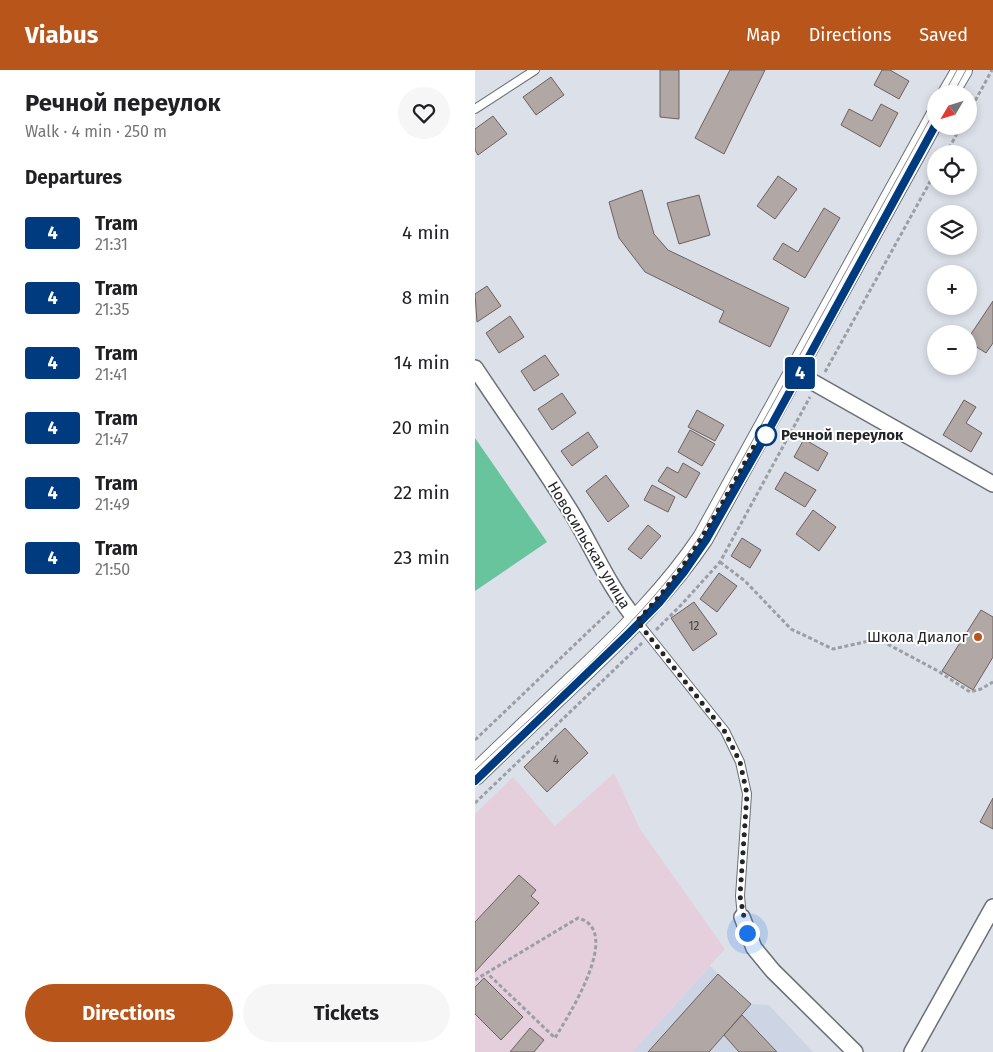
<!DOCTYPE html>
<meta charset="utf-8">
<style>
body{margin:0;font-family:"Fira Sans",sans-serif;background:#f6f6f6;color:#202124;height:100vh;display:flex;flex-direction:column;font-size:19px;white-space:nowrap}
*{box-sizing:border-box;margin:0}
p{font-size:16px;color:#757577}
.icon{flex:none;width:28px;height:28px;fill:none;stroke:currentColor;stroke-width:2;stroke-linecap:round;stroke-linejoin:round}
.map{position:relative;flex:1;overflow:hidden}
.drawer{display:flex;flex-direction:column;background:#fff;width:475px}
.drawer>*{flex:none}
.badge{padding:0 10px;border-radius:4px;font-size:18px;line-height:32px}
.needle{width:32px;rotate:232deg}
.controls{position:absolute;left:452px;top:15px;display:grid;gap:10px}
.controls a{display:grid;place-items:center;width:50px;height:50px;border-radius:50%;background:#fff;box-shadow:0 2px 8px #0003;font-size:25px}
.you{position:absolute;width:25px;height:25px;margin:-12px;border:4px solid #fff;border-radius:50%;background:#1a73e8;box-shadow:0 0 0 8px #1a73e833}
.map>.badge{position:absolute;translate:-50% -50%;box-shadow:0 0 0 2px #fff}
h2{padding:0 25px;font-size:19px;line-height:45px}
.round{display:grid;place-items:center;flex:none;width:52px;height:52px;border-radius:26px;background:#f6f6f6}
.head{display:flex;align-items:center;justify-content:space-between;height:85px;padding:0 25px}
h1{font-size:24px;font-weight:700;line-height:38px}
.primary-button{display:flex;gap:10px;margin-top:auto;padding:10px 25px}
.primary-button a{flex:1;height:58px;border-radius:30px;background:#b8551b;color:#fff;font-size:20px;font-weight:700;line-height:58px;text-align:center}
.primary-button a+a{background:#f6f6f6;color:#202124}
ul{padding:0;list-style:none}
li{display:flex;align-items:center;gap:15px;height:65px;padding:0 25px}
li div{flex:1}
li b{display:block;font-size:19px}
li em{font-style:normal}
li .badge{min-width:55px;font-weight:700;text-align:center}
header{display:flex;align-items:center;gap:30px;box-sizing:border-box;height:70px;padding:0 25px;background:#b8551b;color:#fff}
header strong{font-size:24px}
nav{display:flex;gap:28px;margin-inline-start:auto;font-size:18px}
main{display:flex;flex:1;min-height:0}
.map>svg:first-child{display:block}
.built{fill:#cdd5e4}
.medical{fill:#e5cfdd}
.green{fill:#68c49d}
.building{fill:#b1a7a4;stroke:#6b6260}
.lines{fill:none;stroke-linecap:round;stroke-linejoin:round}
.service-casing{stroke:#6b6f76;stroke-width:10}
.minor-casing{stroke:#6b6f76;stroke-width:18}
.secondary-casing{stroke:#6b6f76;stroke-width:22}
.path{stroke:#9b9ea5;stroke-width:3;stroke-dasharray:4 2.5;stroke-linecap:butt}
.service{stroke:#fff;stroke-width:8}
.minor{stroke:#fff;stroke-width:15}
.secondary{stroke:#fff;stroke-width:20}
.tram{stroke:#898b92;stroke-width:1}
.line-casing{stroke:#fff;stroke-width:11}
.line{stroke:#003b80;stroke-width:8}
.walk{stroke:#242529;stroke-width:5;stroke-dasharray:0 9}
.stop-dot{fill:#fff;stroke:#003b80;stroke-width:2.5}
.poi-dot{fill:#b8551b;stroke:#fff;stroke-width:2}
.labels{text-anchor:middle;stroke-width:4;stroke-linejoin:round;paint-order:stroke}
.number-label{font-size:12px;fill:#474648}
.stop-label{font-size:15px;font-weight:bold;fill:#242529;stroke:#fff;text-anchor:start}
.street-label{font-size:15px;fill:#242529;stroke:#fff}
.poi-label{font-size:15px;fill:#242529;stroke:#fff;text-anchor:end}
</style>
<header>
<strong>Viabus</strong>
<nav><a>Map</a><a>Directions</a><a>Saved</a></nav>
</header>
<main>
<section class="drawer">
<div class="head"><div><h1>Речной переулок</h1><p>Walk · 4 min · 250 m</p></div><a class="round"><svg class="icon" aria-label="heart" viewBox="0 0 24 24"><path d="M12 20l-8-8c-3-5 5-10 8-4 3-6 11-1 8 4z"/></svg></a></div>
<h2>Departures</h2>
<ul>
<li><span class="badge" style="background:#003b80;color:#fff">4</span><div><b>Tram</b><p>21:31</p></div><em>4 min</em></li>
<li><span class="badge" style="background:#003b80;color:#fff">4</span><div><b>Tram</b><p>21:35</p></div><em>8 min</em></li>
<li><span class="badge" style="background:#003b80;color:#fff">4</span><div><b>Tram</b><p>21:41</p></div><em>14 min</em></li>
<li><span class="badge" style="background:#003b80;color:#fff">4</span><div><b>Tram</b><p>21:47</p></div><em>20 min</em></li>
<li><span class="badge" style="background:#003b80;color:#fff">4</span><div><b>Tram</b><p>21:49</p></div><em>22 min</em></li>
<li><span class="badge" style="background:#003b80;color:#fff">4</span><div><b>Tram</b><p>21:50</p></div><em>23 min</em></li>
</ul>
<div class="primary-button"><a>Directions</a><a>Tickets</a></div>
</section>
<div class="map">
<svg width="518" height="982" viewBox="0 0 518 982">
<rect width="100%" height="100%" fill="#dce0e9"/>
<!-- built -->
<polygon class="built" points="235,896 276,934 294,935 338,982 157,982"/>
<!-- medical -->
<polygon class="medical" points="139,703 165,759 250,879 157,982 0,982 0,744 38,707 80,756"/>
<!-- green -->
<polygon class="green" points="0,368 72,472 0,521"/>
<!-- building -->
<g class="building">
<polygon points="185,0 204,0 204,49 185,47"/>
<polygon points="255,0 290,0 249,84 220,68"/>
<polygon points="407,0 415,0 434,11 424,29 399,15"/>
<polygon points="76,7 89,25 61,45 48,27"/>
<polygon points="406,34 423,43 405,77 366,55 374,39 397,51"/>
<polygon points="18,46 32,64 3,85 0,80 0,59"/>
<polygon points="303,106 322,119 300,149 282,136"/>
<polygon points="167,120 179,164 193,180 314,238 295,277 244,252 249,241 170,202 144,168 134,132"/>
<polygon points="224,125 235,165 204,174 192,133"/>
<polygon points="349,138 365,148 330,208 298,189 308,173 323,182"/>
<polygon points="12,216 26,236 2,252 0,224"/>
<polygon points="518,231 518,273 511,283 494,272 494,267"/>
<polygon points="35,246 49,267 24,283 11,263"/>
<polygon points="70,285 84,305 59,321 46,301"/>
<polygon points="87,323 101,343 77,360 63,339"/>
<polygon points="489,330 501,337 491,353 507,363 496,382 468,365"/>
<polygon points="222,340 249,355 240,371 213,357"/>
<polygon points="215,360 240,374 227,396 203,382"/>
<polygon points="113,362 123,377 97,396 86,381"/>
<polygon points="329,369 353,383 343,401 319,387"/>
<polygon points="208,393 225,403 211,428 183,411 192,397 203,403"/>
<polygon points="310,402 341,420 330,437 300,419"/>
<polygon points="131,405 154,436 133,452 111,421"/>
<polygon points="177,415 200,427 193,442 169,430"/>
<polygon points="338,440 361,457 344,481 321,464"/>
<polygon points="173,455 186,466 166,489 153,479"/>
<polygon points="267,468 286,480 275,498 256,486"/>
<polygon points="244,503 262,516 242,542 225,529"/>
<polygon points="219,532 242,564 218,581 196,548"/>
<polygon points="506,540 518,547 518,587 498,620 467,601"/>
<polygon points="90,658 113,683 72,722 49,697"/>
<polygon points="518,728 518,759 505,752"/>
<polygon points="44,805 61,820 56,826 64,833 0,902 0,852"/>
<polygon points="243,904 276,934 249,965 234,982 173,982"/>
<polygon points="9,908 48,947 26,970 0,944 0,917"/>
<polygon points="267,945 302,982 264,982 249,965"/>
<polygon points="55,958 69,970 59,982 35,982"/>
</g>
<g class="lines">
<defs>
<g id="service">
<polyline points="0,39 60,0"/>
<polyline points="162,551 250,661 265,692 272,724 265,826 267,847"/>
</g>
<g id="minor">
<path d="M0 298C30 343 62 388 91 434 117 474 130 512 162 551"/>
<polyline points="320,302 518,414"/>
<polyline points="267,847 279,878 298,901 380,982"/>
<polyline points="437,982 518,837"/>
</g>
<g id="secondary">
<polyline points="473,24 487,0"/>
<path d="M0 705C35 671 70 638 106 604 151 561 193 520 228 468L461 46"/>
</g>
</defs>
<!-- service casing -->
<use href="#service" class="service-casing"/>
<!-- minor casing -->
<use href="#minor" class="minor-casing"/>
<!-- secondary casing -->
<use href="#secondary" class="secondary-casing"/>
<!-- path -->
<g class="path">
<polyline points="494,42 517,0"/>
<polyline points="471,84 486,56"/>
<polyline points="350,302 461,101"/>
<polyline points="245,492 270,511 316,559 358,579 403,569 463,601 495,622 506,619 518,612"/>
<polyline points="181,560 207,534 245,492 335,327"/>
<polyline points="0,670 136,540"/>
<polyline points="0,733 167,573"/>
<path d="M0 910 103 848C149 860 93 946 80 968L12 903"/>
</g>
<!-- service -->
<use href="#service" class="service"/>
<!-- minor -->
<use href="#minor" class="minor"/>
<!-- secondary -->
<use href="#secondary" class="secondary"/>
<!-- tram -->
<g class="tram">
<polyline points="469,24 482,0"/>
<polyline points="478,24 491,0"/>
<polyline points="235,463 461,54"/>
<path d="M0 700C77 627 166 555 225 466L461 38"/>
<polyline points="0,711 54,659"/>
</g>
</g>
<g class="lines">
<defs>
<polyline id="line" points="0,711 151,566 184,533 209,502 231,470 291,365 461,54"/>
</defs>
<!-- line casing -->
<use href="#line" class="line-casing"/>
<!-- line -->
<use href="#line" class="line"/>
<!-- walk -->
<path class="walk" d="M272 863 265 826 272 724 265 692 250 662 162 551C219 492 249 429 289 358L291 365"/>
</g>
<!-- markers -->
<circle class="stop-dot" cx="291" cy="365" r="10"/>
<circle class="poi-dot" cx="503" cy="567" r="5"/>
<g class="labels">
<!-- number labels -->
<g class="number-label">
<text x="219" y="560">12</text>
<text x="81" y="694">4</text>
</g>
<!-- stop labels -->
<g class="stop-label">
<text x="306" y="370">Речной переулок</text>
</g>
<!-- street labels -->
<g class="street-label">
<text transform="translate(114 475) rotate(59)" y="5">Новосильская улица</text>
</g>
<!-- poi labels -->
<g class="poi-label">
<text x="493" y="572">Школа Диалог</text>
</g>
</g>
</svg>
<div class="controls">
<a><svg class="needle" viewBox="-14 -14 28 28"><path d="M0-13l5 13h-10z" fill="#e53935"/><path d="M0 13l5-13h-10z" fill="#757577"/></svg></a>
<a><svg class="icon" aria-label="locate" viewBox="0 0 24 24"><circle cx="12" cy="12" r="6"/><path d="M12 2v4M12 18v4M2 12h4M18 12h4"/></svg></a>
<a><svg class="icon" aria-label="layers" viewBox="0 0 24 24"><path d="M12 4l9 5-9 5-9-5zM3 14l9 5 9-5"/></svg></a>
<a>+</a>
<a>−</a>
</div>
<div class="you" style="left:272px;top:863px"></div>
<b class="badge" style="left:325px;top:303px;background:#003b80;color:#fff">4</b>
</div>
</main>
